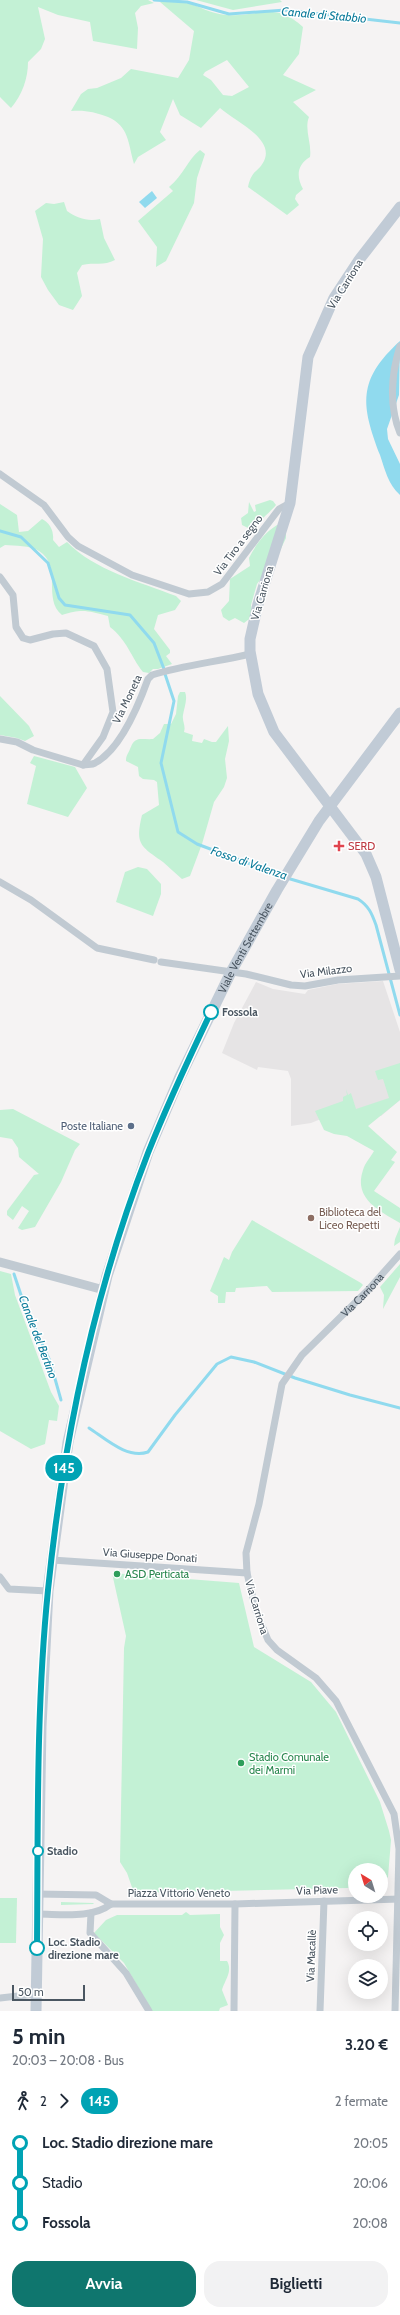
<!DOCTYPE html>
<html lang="it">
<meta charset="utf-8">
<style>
body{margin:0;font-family:Cabin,sans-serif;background:#f2f2f3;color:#1f2937;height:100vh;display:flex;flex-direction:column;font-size:15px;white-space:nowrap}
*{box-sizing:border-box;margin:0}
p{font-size:13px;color:#747a83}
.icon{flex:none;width:22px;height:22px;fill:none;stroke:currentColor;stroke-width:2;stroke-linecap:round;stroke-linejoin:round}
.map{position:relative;height:2011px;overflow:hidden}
.side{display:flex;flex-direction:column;background:#fff;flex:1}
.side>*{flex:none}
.badge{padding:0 8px;border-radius:13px;font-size:14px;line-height:26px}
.needle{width:26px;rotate:322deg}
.fabs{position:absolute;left:348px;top:1863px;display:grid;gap:8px}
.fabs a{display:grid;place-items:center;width:40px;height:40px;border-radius:50%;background:#fff;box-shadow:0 4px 16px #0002;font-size:20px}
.scale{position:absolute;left:12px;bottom:10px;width:73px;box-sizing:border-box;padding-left:4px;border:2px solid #4a5661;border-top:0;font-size:11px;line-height:14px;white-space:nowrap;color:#4a5661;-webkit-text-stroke:3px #fff;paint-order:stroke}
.map>.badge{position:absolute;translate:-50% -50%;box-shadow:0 0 0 2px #fff}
.legs{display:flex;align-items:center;gap:6px;height:44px;padding:0 12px;font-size:13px}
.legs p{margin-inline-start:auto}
.headline{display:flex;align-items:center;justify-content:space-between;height:68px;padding:0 12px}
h1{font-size:22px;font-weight:700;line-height:30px}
.action{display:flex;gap:8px;margin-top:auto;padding:8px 12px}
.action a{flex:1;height:46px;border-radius:16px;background:#0f766e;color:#fff;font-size:16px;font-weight:700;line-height:46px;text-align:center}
.action a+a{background:#f2f2f3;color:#1f2937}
ul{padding:0 12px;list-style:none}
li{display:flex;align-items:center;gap:14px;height:40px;font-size:15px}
li i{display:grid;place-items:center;width:6px;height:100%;margin:0 5px;background:currentColor}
li i::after{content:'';width:10px;height:10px;margin:-5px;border:3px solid;border-radius:50%;background:#fff}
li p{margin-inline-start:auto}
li:first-child i{background:linear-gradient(#0000 50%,currentColor 0)}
li:last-child i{background:linear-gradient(currentColor 50%,#0000 0)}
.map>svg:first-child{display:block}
.education{fill:#e6e4e5}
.green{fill:#c3f1d5;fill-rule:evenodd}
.water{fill:#90daee}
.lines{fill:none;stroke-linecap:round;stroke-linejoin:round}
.stream{stroke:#90daee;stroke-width:3}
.minor{stroke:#c1cad2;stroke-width:7}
.tertiary{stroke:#c1cad2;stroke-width:9}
.secondary{stroke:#c1cbd6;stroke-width:11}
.line-1-casing{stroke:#fff;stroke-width:9}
.line-1{stroke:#00a3b4;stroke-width:6}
.health-dot{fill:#e0444e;stroke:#fff;stroke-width:1.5}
.stop-1-dot{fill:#fff;stroke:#00a3b4;stroke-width:2}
.service-dot{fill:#5c6f8a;stroke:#fff;stroke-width:1.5}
.education-dot{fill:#8d6e63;stroke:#fff;stroke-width:1.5}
.leisure-dot{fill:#2e9e5b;stroke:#fff;stroke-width:1.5}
.labels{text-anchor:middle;stroke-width:3;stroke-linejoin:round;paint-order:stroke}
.street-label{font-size:11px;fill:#4a5661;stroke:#fff}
.health-label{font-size:11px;fill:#be3a42;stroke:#fff;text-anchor:start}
.stop-label{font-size:11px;font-weight:bold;fill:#4a5661;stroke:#fff;text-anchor:start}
.service-label{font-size:11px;fill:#4e5e75;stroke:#fff;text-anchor:end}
.education-label{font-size:11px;fill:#785e54;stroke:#fff;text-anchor:start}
.leisure-label{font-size:11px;fill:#27864d;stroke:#fff;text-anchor:start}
.water-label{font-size:12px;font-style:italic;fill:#0c7c9b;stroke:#fff}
</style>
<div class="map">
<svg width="400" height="2011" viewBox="0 0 400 2011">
<rect width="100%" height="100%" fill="#f5f3f3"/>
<!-- education -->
<polygon class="education" points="383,981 400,1032 400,1100 381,1116 348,1108 311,1123 291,1126 291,1079 288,1071 258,1067 257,1070 222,1053 234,1023 256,982 273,989 305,994 308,990 337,984"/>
<!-- green -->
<g class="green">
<path d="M0 0H148L154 3 141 6 135 13 138 28 137 49 93 41 90 22 58 15 38 7 45 39 41 49 28 62C28 79 22 95 11 108L0 97Z"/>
<polygon points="196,0 280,0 282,2 233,10"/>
<path d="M160 2C168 2 178 1 185 2 199 6 211 14 226 15 258 18 273 0 303 27L299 54 283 75 316 90 293 102 309 117C304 129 312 144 310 157 297 165 296 176 303 189L296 195 295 199 299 205 287 215 248 187C252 169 258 173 264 161 275 138 234 121 220 108L201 128 180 115 173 99 160 132 166 140 138 157 134 164C128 143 129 126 108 117 94 112 86 110 71 111L81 94 88 89 97 88 121 78 131 69 178 78 189 60 194 31ZM227 60 249 87 232 96 223 95 211 80 203 75 205 72Z"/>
<path d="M200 150 205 154 197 178 194 203 166 261 156 267 157 247 138 221 173 191 169 187C183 176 188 159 200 150Z"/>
<path d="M64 202 67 211C77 218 88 222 100 219L104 238 115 260C104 266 94 262 82 265L77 273 82 296 73 310 59 305 48 290 41 277 43 239 35 211 46 203 54 204Z"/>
<path d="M270 500 273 501 276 505C272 510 253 528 250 529L242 525 241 518 248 513 249 502 254 512 256 511 255 505Z"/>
<path d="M0 504 17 515 19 532 28 531 42 519C50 523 54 531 53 540L59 547 67 542C94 570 140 582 176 596L181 601 175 610 158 615 154 629 170 650V653L166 656 172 664 158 669H153L149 673 143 672C131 657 127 640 110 627L108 616C89 611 82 608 62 615 42 599 63 566 39 551 30 545 15 546 5 545L0 548Z"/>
<path d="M277 525H281L286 530V538L277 557 257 584 251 605 253 616 244 623 235 618 229 621 223 617 221 610 229 601 230 579 250 566 249 558C255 546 264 533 277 525Z"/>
<path d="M180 692H185C188 699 184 708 183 715 182 722 186 725 184 732L193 735 192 741 202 743 204 739 212 742H216L228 726 229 741 225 759 227 778 224 787 214 802 202 844 190 876 182 879C175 873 169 867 163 862 140 846 135 844 142 815L159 805 157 782 154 780 143 779 139 776 138 767 126 761C126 755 128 754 130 749 135 735 141 740 153 739L160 733 164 724H171L176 714 178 696Z"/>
<polygon points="0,696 29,726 34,736 25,741 17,738 0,735"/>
<polygon points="34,756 75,767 87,788 68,817 27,804 36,766 30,763"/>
<polygon points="138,867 147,869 161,884 161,894 153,916 116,902 125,872"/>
<path d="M400 1063V1100L368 1126 397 1152 391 1160 395 1162 374 1191 400 1208V1223C380 1211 353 1199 363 1170 365 1163 370 1158 374 1151L347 1136 334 1134 324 1130 315 1111 343 1101V1097L347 1095 346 1089 348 1095 351 1093 356 1109 389 1098 383 1079 378 1080 375 1071Z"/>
<polygon points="13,1109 80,1144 75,1150 61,1182 35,1227 22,1230 18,1228 29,1211 22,1206 13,1220 7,1215 7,1211 34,1175 39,1174 19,1157 18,1148 12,1139 0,1137 0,1110"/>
<polygon points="252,1220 361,1283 363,1285 358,1291 272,1292 267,1286 236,1288 235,1292 226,1292 225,1303 218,1303 218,1296 210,1291 224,1257 229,1260 232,1252"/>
<polygon points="400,1227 400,1242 394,1246 395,1239"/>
<polygon points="400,1264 400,1277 383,1309 384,1295 380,1287"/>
<polygon points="0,1271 11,1274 15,1295 51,1392 59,1406 57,1421 49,1420 45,1444 31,1449 0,1431"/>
<polygon points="112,1573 239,1583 254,1647 311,1682 336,1712 380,1802 389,1831 391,1840 388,1877 381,1884 381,1870 355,1870 355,1887 347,1888 134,1893 127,1873 120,1862 124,1648 126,1636"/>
<polygon points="0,1898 17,1898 16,1943 0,1943"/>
<polygon points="61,1902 93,1903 94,1904 61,1905"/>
<path d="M186 1912 190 1915 220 1914V1927L224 1935 220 1943V1961H227C233 1971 225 1980 222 1990L228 2005 220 2008 219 2011H152L124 1963 94 1933 106 1920 117 1915H182Z"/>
</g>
<!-- water -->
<g class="water">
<polygon points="152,191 157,198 145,208 139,202"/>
<path d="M400 341 399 395 387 429 388 439 400 464V495C388 484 385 470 380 455 361 405 357 380 400 341Z"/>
</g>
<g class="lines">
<!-- stream -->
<g class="stream">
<polyline points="154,0 187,2 229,14 286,10 400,23"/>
<polyline points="0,531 21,537 48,563 59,598 65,605 130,615 154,643 164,669"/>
<polyline points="165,674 174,701 161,763 178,832 197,844 282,876"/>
<path d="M287 878 358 899C369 906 372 914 376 925L400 1015"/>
<polyline points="14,1274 24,1304 50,1361 61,1400"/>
<path d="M89 1428C106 1439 127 1459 148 1452L175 1415 217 1364 231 1357 254 1362 295 1378 350 1395 400 1408"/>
</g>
<!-- minor -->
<g class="minor">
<path d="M400 346C391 374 389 406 400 433"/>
<polyline points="0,474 44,505 68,537 78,546 132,575 189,594 208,592 222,584 279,509 290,503"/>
<polyline points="0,577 13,595 16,627 23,638 30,640 53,634 66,633 94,646 107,669 113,712 103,737 83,765 33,750 17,742 0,739"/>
<path d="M83 765C87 764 92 765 95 763 120 750 139 704 148 679L152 675C184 665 217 662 250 654"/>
<polyline points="0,882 31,900 97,948 154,960"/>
<polyline points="161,962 246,974 291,985 305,986 338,980 400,976"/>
<polyline points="52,1560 247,1573"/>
<polyline points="0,1577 9,1589 48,1591"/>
<polyline points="37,1894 96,1895 111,1904"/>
<polyline points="91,1913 90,1933 126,1973 149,2011"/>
<path d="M37 1914C61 1914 92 1919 111 1904H235L400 1899"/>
<polyline points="0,1998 36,1994"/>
<polyline points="234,2011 235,1904"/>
<polyline points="320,2011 324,1901"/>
<path id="s1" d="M395 2011 399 1849 394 1814 336 1701 316 1678 277 1650 268 1640 256 1611 247 1573 246 1553 259 1504 282 1384 302 1355 368 1290 400 1254"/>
</g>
<!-- tertiary -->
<polyline class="tertiary" points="0,1262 104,1290"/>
<!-- secondary -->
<g class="secondary">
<polyline points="400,207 359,260 334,298 308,357 290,503 258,604 250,639 250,651 258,694 274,732 366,854 376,877 400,970"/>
<path id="s2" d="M36 2011 41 1726 48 1591 68 1442 107 1276 148 1152 180 1077 231 972 277 890 319 821 400 713"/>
</g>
</g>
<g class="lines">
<defs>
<path id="line-1" d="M37 1948C38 1829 36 1708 48 1590 63 1442 94 1292 148 1153 167 1105 189 1058 211 1012"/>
</defs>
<!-- line-1 casing -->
<use href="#line-1" class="line-1-casing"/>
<!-- line-1 -->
<use href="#line-1" class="line-1"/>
</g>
<!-- markers -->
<path class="health-dot" d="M337 840h4v4h4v4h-4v4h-4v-4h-4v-4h4z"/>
<g class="stop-1-dot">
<circle cx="211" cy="1012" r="7"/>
<circle cx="38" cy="1851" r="5"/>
<circle cx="37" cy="1948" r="7"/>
</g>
<circle class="service-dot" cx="131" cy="1126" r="4"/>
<circle class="education-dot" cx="311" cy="1218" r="4"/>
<g class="leisure-dot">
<circle cx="117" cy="1574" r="4"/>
<circle cx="241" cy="1763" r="4"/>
</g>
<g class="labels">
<!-- street labels -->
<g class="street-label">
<text transform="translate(345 284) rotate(-58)" y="4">Via Carriona</text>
<text transform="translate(238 545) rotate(-53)" y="4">Via Tiro a segno</text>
<text transform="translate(262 593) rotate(-74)" y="4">Via Carriona</text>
<text transform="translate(127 699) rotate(-64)" y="4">Via Moneta</text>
<text dy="4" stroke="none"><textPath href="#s2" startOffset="1098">Viale Venti Settembre</textPath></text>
<text transform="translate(326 971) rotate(-7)" y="4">Via Milazzo</text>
<text dy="4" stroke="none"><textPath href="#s1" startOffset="800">Via Carriona</textPath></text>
<text transform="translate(150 1555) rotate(4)" y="4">Via Giuseppe Donati</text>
<text transform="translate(257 1607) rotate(73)" y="4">Via Carriona</text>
<text transform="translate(317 1890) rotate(-2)" y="4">Via Piave</text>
<text x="179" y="1897">Piazza Vittorio Veneto</text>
<text transform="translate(311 1956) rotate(-88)" y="4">Via Macallè</text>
</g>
<!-- health labels -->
<g class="health-label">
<text x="348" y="850">SERD</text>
</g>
<!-- stop labels -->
<g class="stop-label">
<text x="222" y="1016">Fossola</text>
<text x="47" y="1855">Stadio</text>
<text x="48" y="1946">Loc. Stadio<tspan x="48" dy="13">direzione mare</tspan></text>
</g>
<!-- service labels -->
<g class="service-label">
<text x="123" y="1130">Poste Italiane</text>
</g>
<!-- education labels -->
<g class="education-label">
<text x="319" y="1216">Biblioteca del<tspan x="319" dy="13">Liceo Repetti</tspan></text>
</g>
<!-- leisure labels -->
<g class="leisure-label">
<text x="125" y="1578">ASD Perticata</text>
<text x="249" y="1761">Stadio Comunale<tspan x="249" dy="13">dei Marmi</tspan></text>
</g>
<!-- water labels -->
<g class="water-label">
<text transform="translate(324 15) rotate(5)" y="4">Canale di Stabbio</text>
<text transform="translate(249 863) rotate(19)" y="4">Fosso di Valenza</text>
<text transform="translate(38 1337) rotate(69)" y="4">Canale del Bertino</text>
</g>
</g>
</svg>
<div class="fabs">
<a><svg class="needle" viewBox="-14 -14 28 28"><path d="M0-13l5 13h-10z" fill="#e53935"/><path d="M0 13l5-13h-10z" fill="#747a83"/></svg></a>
<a><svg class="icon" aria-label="locate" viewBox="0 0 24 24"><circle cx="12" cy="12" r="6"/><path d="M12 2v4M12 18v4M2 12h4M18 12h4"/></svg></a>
<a><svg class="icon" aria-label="layers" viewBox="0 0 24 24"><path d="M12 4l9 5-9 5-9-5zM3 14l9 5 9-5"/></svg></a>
</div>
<div class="scale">50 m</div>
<b class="badge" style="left:64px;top:1468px;background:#00a3b4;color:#fff">145</b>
</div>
<section class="side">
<div class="headline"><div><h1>5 min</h1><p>20:03 – 20:08 · Bus</p></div><b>3.20 €</b></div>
<div class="legs"><svg class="icon" aria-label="walk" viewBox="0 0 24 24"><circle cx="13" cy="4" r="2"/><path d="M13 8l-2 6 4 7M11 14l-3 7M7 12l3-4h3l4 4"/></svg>2<svg class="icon" aria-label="forward" viewBox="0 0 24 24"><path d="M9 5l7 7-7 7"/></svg><b class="badge" style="background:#00a3b4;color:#fff">145</b><p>2 fermate</p></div>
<ul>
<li><i style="color:#00a3b4"></i><b>Loc. Stadio direzione mare</b><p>20:05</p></li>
<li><i style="color:#00a3b4"></i><span>Stadio</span><p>20:06</p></li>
<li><i style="color:#00a3b4"></i><b>Fossola</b><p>20:08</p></li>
</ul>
<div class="action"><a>Avvia</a><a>Biglietti</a></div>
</section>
